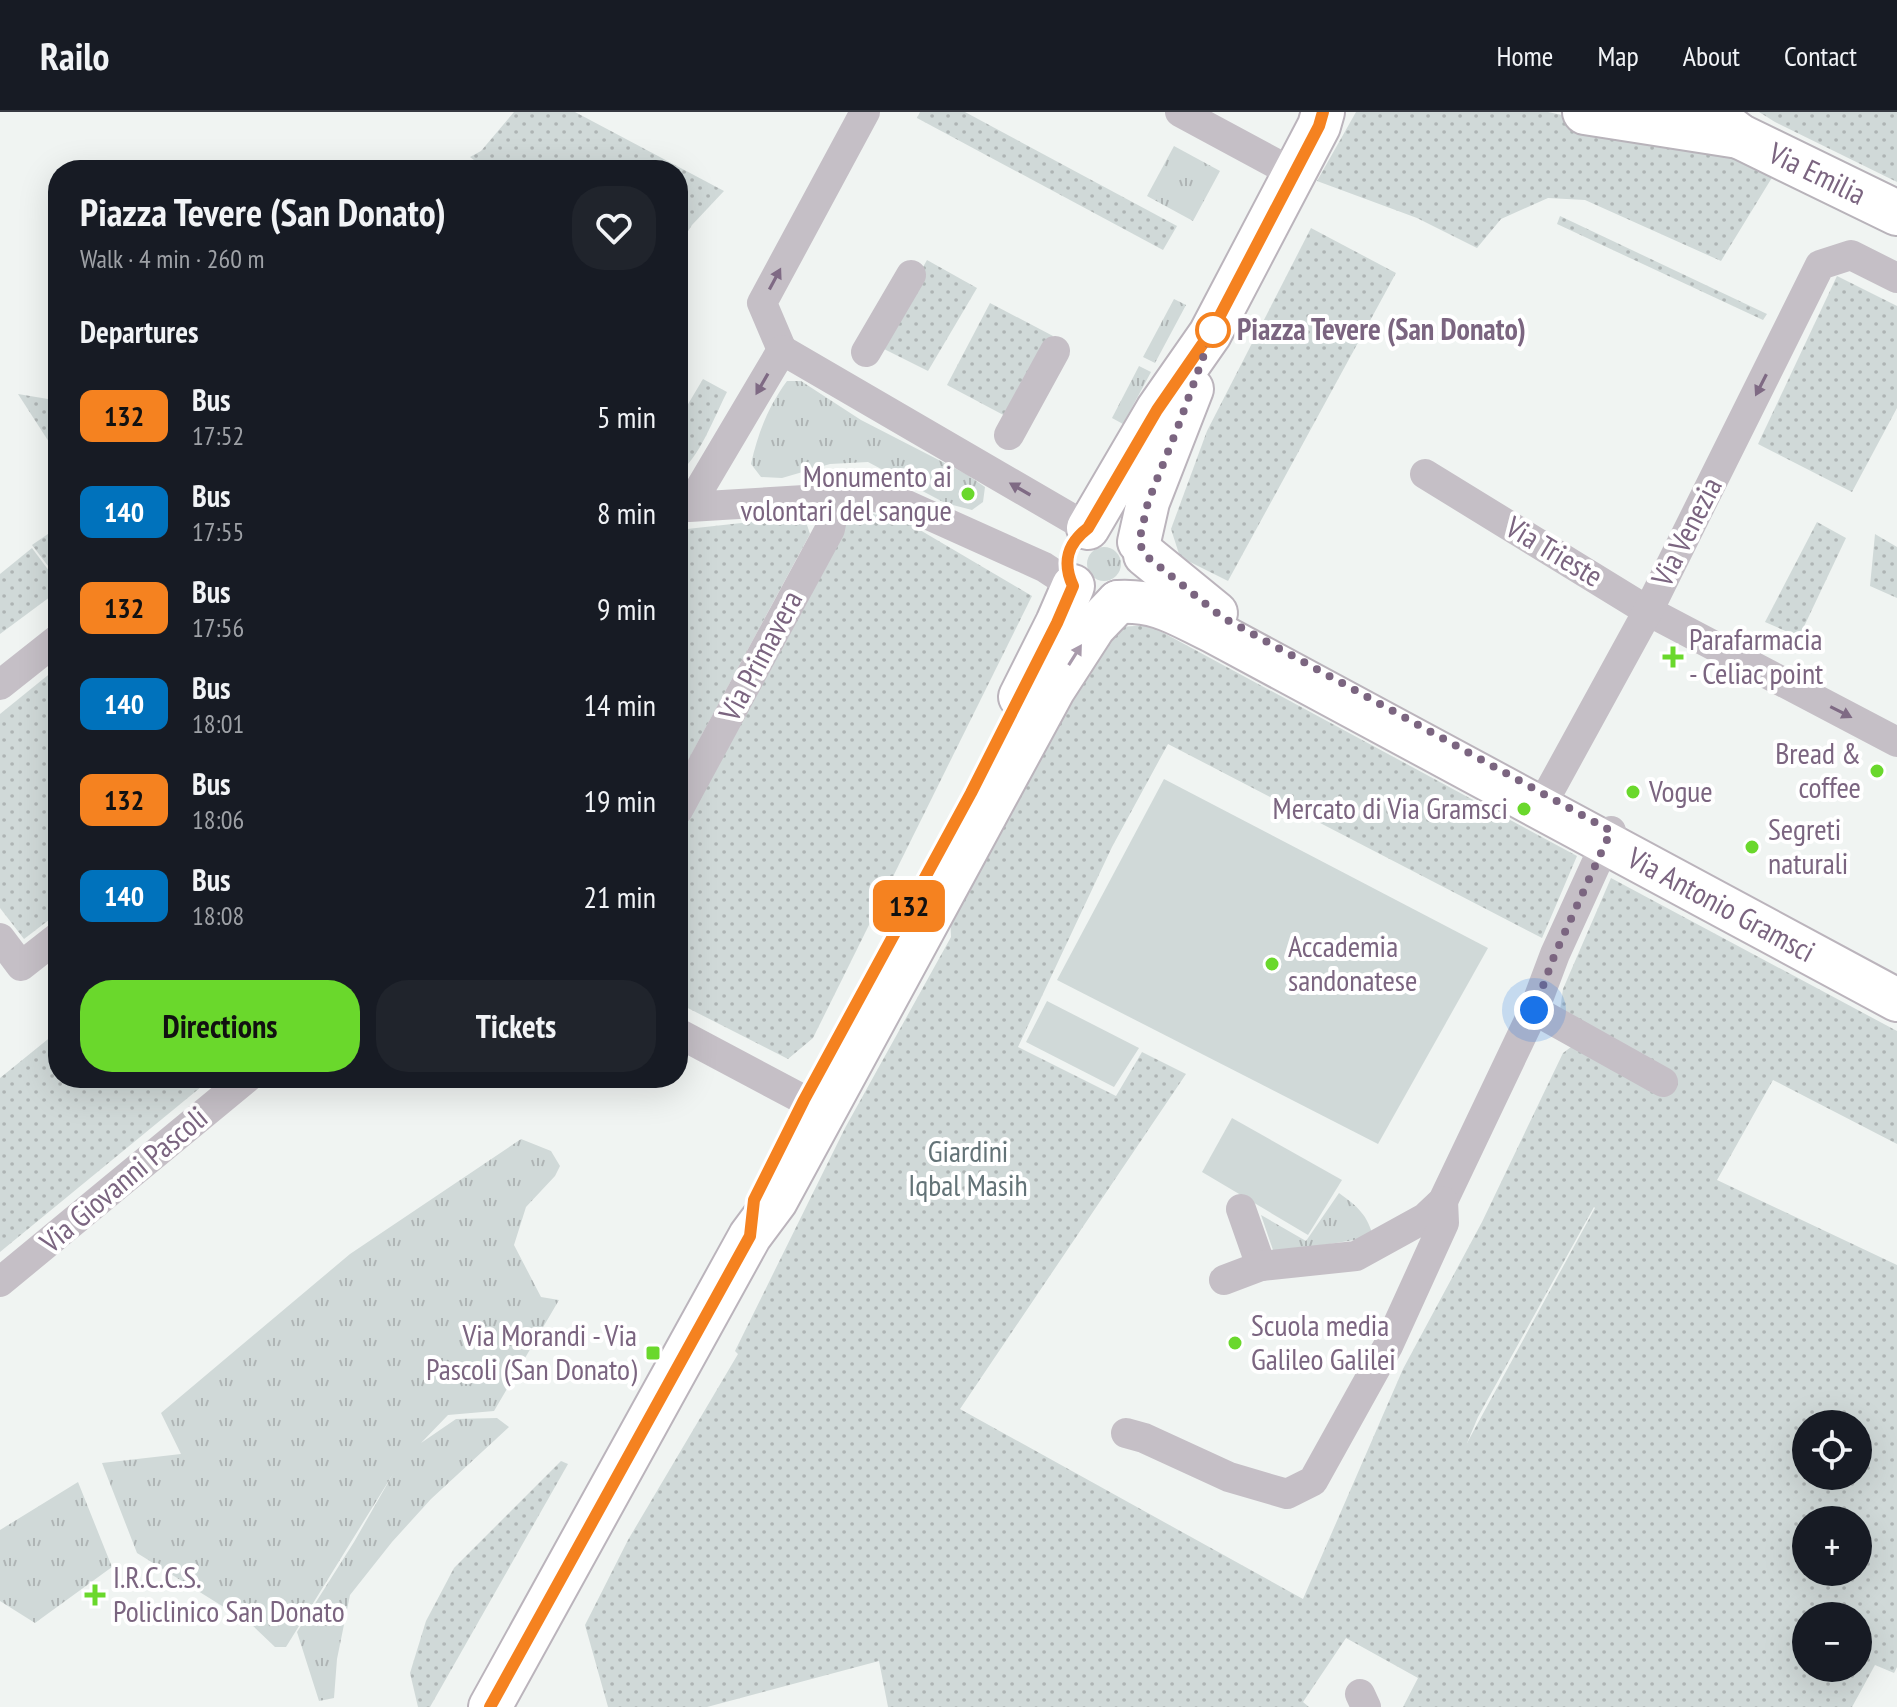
<!DOCTYPE html>
<meta charset="utf-8">
<style>
body{margin:0;font-family:"PT Sans Narrow",sans-serif;background:#20242c;color:#f1f3f6;height:100vh;display:flex;flex-direction:column;font-size:30px;white-space:nowrap}
*{box-sizing:border-box;margin:0}
p{font-size:26px;color:#9ea1a6}
.icon{flex:none;width:44px;height:44px;fill:none;stroke:currentColor;stroke-width:2;stroke-linecap:round;stroke-linejoin:round}
.map{position:relative;flex:1;overflow:hidden}
.sheet{position:absolute;left:48px;top:48px;width:640px;height:928px;display:flex;flex-direction:column;background:#171b24;border-radius:32px;box-shadow:0 8px 32px #0002}
.sheet>*{flex:none}
.badge{padding:0 16px;border-radius:12px;font-size:28px;line-height:52px}
.tools{position:absolute;left:1792px;top:1298px;display:grid;gap:16px}
.tools a{display:grid;place-items:center;width:80px;height:80px;border-radius:50%;background:#171b24;box-shadow:0 8px 32px #0002;font-size:40px}
.you{position:absolute;width:40px;height:40px;margin:-20px;border:6px solid #fff;border-radius:50%;background:#1a73e8;box-shadow:0 0 0 12px #1a73e833}
.map>.badge{position:absolute;translate:-50% -50%;box-shadow:0 0 0 4px #fff}
h2{padding:0 32px;font-size:30px;line-height:72px}
.round{display:grid;place-items:center;flex:none;width:84px;height:84px;border-radius:32px;background:#20242c}
.head{display:flex;align-items:center;justify-content:space-between;height:136px;padding:0 32px}
h1{font-size:38px;font-weight:600;line-height:60px}
.cta{display:flex;gap:16px;margin-top:auto;padding:16px 32px}
.cta a{flex:1;height:92px;border-radius:32px;background:#6ad82c;color:#111;font-size:32px;font-weight:600;line-height:92px;text-align:center}
.cta a+a{background:#20242c;color:#f1f3f6}
ul{padding:0;list-style:none}
li{display:flex;align-items:center;gap:24px;height:96px;padding:0 32px}
li div{flex:1}
li b{display:block;font-size:30px}
li em{font-style:normal}
li .badge{min-width:88px;font-weight:700;text-align:center}
header{display:flex;align-items:center;gap:48px;box-sizing:border-box;height:112px;padding:0 40px;background:#171b24;border-bottom:2px solid #363941}
header strong{font-size:38px}
nav{display:flex;gap:44px;margin-inline-start:auto;font-size:28px}
.map>svg:first-child{display:block}
.grass{fill:url(#grass-tufts)}
.park{fill:url(#park-dots);fill-rule:evenodd}
.pitch{fill:#d0d9d8}
.lines{fill:none;stroke-linecap:round;stroke-linejoin:round}
.secondary-casing{stroke:#bbb4bc;stroke-width:46}
.primary-casing{stroke:#b8b3ba;stroke-width:48}
.street{stroke:#c5bfc6;stroke-width:30}
.secondary{stroke:#fff;stroke-width:42}
.primary{stroke:#fff;stroke-width:44}
.oneway{fill:#7f6a84}
.oneway2{fill:#a99bac}
.line-casing{stroke:#fff;stroke-width:18}
.line{stroke:#f58220;stroke-width:12}
.walk{stroke:#7b6580;stroke-width:8;stroke-dasharray:0 14.4}
.stop-dot{fill:#fff;stroke:#f58220;stroke-width:4}
.poi-dot{fill:#6ad82c;stroke:#fff;stroke-width:3}
.labels{text-anchor:middle;stroke-width:8;stroke-linejoin:round;paint-order:stroke}
.street-label{font-size:30px;fill:#7b6580;stroke:#fff}
.stop-label{font-size:30px;font-weight:bold;fill:#7b6580;stroke:#fff;text-anchor:start}
.poi-label{font-size:30px;fill:#7b6580;stroke:#fff;text-anchor:start}
.park-label{font-size:30px;fill:#637377;stroke:#fff}
</style>
<header>
<strong>Railo</strong>
<nav><a>Home</a><a>Map</a><a>About</a><a>Contact</a></nav>
</header>
<div class="map">
<svg width="1897" height="1595" viewBox="0 0 1897 1595">
<defs>
<pattern id="grass-tufts" width="24" height="20" patternUnits="userSpaceOnUse" patternTransform="scale(2)"><rect width="24" height="20" fill="#d0d9d8"/><path d="M3 7l-1-3M5 7V3M7 7l1-3M15 17l-1-3M17 17v-4M19 17l1-3" fill="none" stroke="#aeb4b4"/></pattern>
<pattern id="park-dots" width="8" height="8" patternUnits="userSpaceOnUse" patternTransform="scale(2)"><rect width="8" height="8" fill="#d0d9d8"/><path d="M2 2h.1M6 6h.1" fill="none" stroke="#aeb4b4" stroke-width="1.8" stroke-linecap="round"/></pattern>
</defs>
<rect width="100%" height="100%" fill="#f0f4f2"/>
<!-- grass -->
<g class="grass">
<polygon points="1174,34 1220,59 1193,109 1147,84"/>
<polygon points="1174,187 1186,193 1155,251 1143,245"/>
<polygon points="1139,254 1151,260 1123,312 1112,306"/>
<path d="M787 269H801L861 308 966 362 985 375 983 390 972 398 945 391 868 350 830 352 782 366 761 365 751 352C758 321 768 295 787 269Z"/>
<circle cx="1104" cy="452" r="17"/>
<polygon points="521,1027 551,1039 560,1054 555,1064 526,1095 514,1133 541,1185 559,1188 494,1299 448,1303 421,1331 456,1307 497,1306 509,1315 431,1387 392,1430 350,1483 337,1547 334,1586 319,1589 297,1520 354,1430 393,1362 286,1535 275,1535 251,1512 137,1441 102,1351 181,1342 161,1301 350,1142"/>
<path d="M1339 1081C1357 1094 1368 1103 1373 1125L1274 1141 1261 1103 1306 1129Z"/>
<polygon points="78,1370 112,1455 35,1511 0,1489 0,1418"/>
</g>
<!-- park -->
<g class="park">
<polygon points="514,0 575,0 724,79 692,113 678,135 678,58 487,58 470,45 481,39"/>
<polygon points="920,0 965,0 1177,114 1163,138 917,6"/>
<polygon points="1356,0 1548,0 1731,39 1773,64 1721,149 1585,88 1548,86 1501,107 1477,136 1417,106 1317,69"/>
<polygon points="1759,0 1897,0 1897,70 1775,10"/>
<polygon points="1560,104 1767,202 1763,208 1557,112"/>
<polygon points="1311,116 1396,161 1228,469 1180,445 1171,417 1207,319"/>
<polygon points="927,148 977,176 928,259 878,234"/>
<polygon points="1837,164 1897,194 1897,296 1852,380 1758,332"/>
<polygon points="990,191 1053,224 1009,306 947,273"/>
<path d="M703 267 727 280C717 299 697 352 678 360V309Z"/>
<polygon points="18,282 48,287 58,293 58,344"/>
<polygon points="853,398 903,408 1032,484 813,926 788,947 678,891 678,718"/>
<polygon points="804,404 810,422 678,667 678,418"/>
<polygon points="1817,410 1846,426 1799,525 1765,510"/>
<polygon points="58,415 58,467 32,433"/>
<polygon points="1875,422 1897,435 1897,486 1870,474"/>
<polygon points="32,436 58,471 58,479 0,522 0,462"/>
<path d="M1149 513 1577 744 1542 826 1168 632 1112 735 1018 935 1116 984 1142 940 1186 962 960 1297 1303 1487 1403 1257 1482 1110 1563 941 1591 920 1560 898 1563 877 1611 766 1897 919V1032L1773 968 1717 1068 1897 1153V1555L1894 1561 1875 1553 1852 1595H1403L1418 1566 1346 1526 1303 1590 1309 1595H888L879 1549 707 1595H608L585 1513 628 1428 738 1242 735 1239 845 1016 951 825 950 802 1048 624 1120 515ZM1594 1095 1595 1096 1467 1331 1478 1305ZM1806 1312H1858V1364H1806ZM1806 1408H1858V1460H1806ZM1806 1504H1858V1556H1806Z"/>
<polygon points="58,555 58,801 24,827 0,796 0,602"/>
<polygon points="58,919 58,966 212,966 0,1140 0,966"/>
<polygon points="561,1349 568,1352 430,1595 418,1595 410,1561 426,1509 454,1456"/>
</g>
<!-- pitch -->
<g class="pitch">
<polygon points="1164,667 1488,836 1378,1032 1057,868"/>
<polygon points="1047,889 1139,936 1114,975 1026,930"/>
<polygon points="1232,1006 1342,1068 1308,1123 1202,1060"/>
</g>
<g class="lines">
<defs>
<g id="secondary">
<polyline points="1088,416 1157,298 1210,222 1319,14 1323,0"/>
<polyline points="1139,430 1148,390 1192,277"/>
<polyline points="1145,443 1216,501"/>
<path id="s1" d="M1118 490C1159 488 1178 503 1214 520L1897 888"/>
<polyline points="1020,585 1057,511 1073,474"/>
<polyline points="490,1595 750,1124 776,1089 1054,577 1094,515 1118,490"/>
</g>
<g id="primary">
<polyline points="1585,0 1739,24"/>
<path id="s2" d="M1708 0 1739 24 1897 101"/>
</g>
</defs>
<!-- secondary casing -->
<use href="#secondary" class="secondary-casing"/>
<!-- primary casing -->
<use href="#primary" class="primary-casing"/>
<!-- street -->
<g class="street">
<polyline points="1180,0 1295,62"/>
<polyline points="782,238 762,191 865,0"/>
<polyline points="866,240 911,163"/>
<polyline points="1009,323 1055,239"/>
<polyline points="1425,362 1648,499 1897,630"/>
<polyline points="1073,474 1044,455 902,391 871,384 689,395 782,238 1088,416"/>
<polyline points="0,573 58,527"/>
<polyline points="1540,696 1648,499 1820,153 1851,143 1897,166"/>
<polyline points="678,698 830,417 836,386"/>
<polyline points="0,826 21,854 58,825"/>
<polyline points="1534,898 1663,970"/>
<polyline points="678,921 804,988"/>
<polyline points="1241,1097 1261,1154"/>
<polyline points="1224,1168 1261,1154 1356,1144 1425,1106 1443,1089 1534,898 1555,842 1611,719"/>
<polyline points="0,1170 247,966"/>
<polyline points="1126,1321 1144,1326 1229,1365 1287,1382 1313,1369 1388,1234 1444,1111 1443,1089"/>
<polyline points="1360,1582 1366,1595"/>
</g>
<!-- secondary -->
<use href="#secondary" class="secondary"/>
<!-- primary -->
<use href="#primary" class="primary"/>
</g>
<!-- one-way arrows -->
<defs><path id="oneway-solid" d="M-6-.8H1V-3.2L6.5 0L1 3.2V.8H-6Z" transform="scale(2)"/></defs>
<g class="oneway">
<use href="#oneway-solid" transform="translate(775 167) rotate(-62)"/>
<use href="#oneway-solid" transform="translate(762 272) rotate(120)"/>
<use href="#oneway-solid" transform="translate(1761 273) rotate(117)"/>
<use href="#oneway-solid" transform="translate(1020 377) rotate(-150)"/>
<use href="#oneway-solid" transform="translate(1841 600) rotate(27)"/>
</g>
<use class="oneway2" href="#oneway-solid" transform="translate(1075 543) rotate(-58)"/>
<g class="lines">
<defs>
<path id="line" d="M490 1595 750 1124 754 1088 804 988 971 681 1057 511 1073 474C1062 450 1067 432 1088 416L1157 298 1213 217 1319 14 1323 0"/>
</defs>
<!-- line casing -->
<use href="#line" class="line-casing"/>
<!-- line -->
<use href="#line" class="line"/>
<!-- walk -->
<polyline class="walk" points="1213,218 1179,312 1148,390 1139,430 1145,443 1222,505 1611,719 1555,842 1534,898"/>
</g>
<!-- markers -->
<circle class="stop-dot" cx="1213" cy="218" r="16"/>
<g class="poi-dot">
<circle cx="968" cy="382" r="8"/>
<path d="M1669 533h8v8h8v8h-8v8h-8v-8h-8v-8h8z"/>
<circle cx="1877" cy="659" r="8"/>
<circle cx="1633" cy="680" r="8"/>
<circle cx="1524" cy="697" r="8"/>
<circle cx="1752" cy="735" r="8"/>
<circle cx="1272" cy="852" r="8"/>
<circle cx="1235" cy="1231" r="8"/>
<rect x="645" y="1233" width="16" height="16" rx="4"/>
<path d="M91 1471h8v8h8v8h-8v8h-8v-8h-8v-8h8z"/>
</g>
<g class="labels">
<!-- street labels -->
<g class="street-label">
<text dy="10" stroke="none"><textPath href="#s2" startOffset="126">Via Emilia</textPath></text>
<text transform="translate(1687 420) rotate(-63)" y="10">Via Venezia</text>
<text transform="translate(1554 440) rotate(31)" y="10">Via Trieste</text>
<text transform="translate(761 544) rotate(-62)" y="10">Via Primavera</text>
<text dy="10" stroke="none"><textPath href="#s1" startOffset="678">Via Antonio Gramsci</textPath></text>
<text transform="translate(124 1068) rotate(-40)" y="10">Via Giovanni Pascoli</text>
</g>
<!-- stop labels -->
<g class="stop-label">
<text x="1237" y="228">Piazza Tevere (San Donato)</text>
</g>
<!-- poi labels -->
<g class="poi-label">
<text x="952" y="375" text-anchor="end">Monumento ai<tspan x="952" dy="34">volontari del sangue</tspan></text>
<text x="1689" y="538">Parafarmacia<tspan x="1689" dy="34">- Celiac point</tspan></text>
<text x="1861" y="652" text-anchor="end">Bread &amp;<tspan x="1861" dy="34">coffee</tspan></text>
<text x="1649" y="690">Vogue</text>
<text x="1508" y="707" text-anchor="end">Mercato di Via Gramsci</text>
<text x="1768" y="728">Segreti<tspan x="1768" dy="34">naturali</tspan></text>
<text x="1288" y="845">Accademia<tspan x="1288" dy="34">sandonatese</tspan></text>
<text x="1251" y="1224">Scuola media<tspan x="1251" dy="34">Galileo Galilei</tspan></text>
<text x="637" y="1234" text-anchor="end">Via Morandi - Via<tspan x="637" dy="34">Pascoli (San Donato)</tspan></text>
<text x="113" y="1476">I.R.C.C.S.<tspan x="113" dy="34">Policlinico San Donato</tspan></text>
</g>
<!-- park labels -->
<g class="park-label">
<text x="968" y="1050">Giardini<tspan x="968" dy="34">Iqbal Masih</tspan></text>
</g>
</g>
</svg>
<div class="tools">
<a><svg class="icon" aria-label="locate" viewBox="0 0 24 24"><circle cx="12" cy="12" r="6"/><path d="M12 2v4M12 18v4M2 12h4M18 12h4"/></svg></a>
<a>+</a>
<a>−</a>
</div>
<div class="you" style="left:1534px;top:898px"></div>
<b class="badge" style="left:909px;top:794px;background:#f58220;color:#111">132</b>
<section class="sheet">
<div class="head"><div><h1>Piazza Tevere (San Donato)</h1><p>Walk · 4 min · 260 m</p></div><a class="round"><svg class="icon" aria-label="heart" viewBox="0 0 24 24"><path d="M12 20l-8-8c-3-5 5-10 8-4 3-6 11-1 8 4z"/></svg></a></div>
<h2>Departures</h2>
<ul>
<li><span class="badge" style="background:#f58220;color:#111">132</span><div><b>Bus</b><p>17:52</p></div><em>5 min</em></li>
<li><span class="badge" style="background:#0072bc;color:#fff">140</span><div><b>Bus</b><p>17:55</p></div><em>8 min</em></li>
<li><span class="badge" style="background:#f58220;color:#111">132</span><div><b>Bus</b><p>17:56</p></div><em>9 min</em></li>
<li><span class="badge" style="background:#0072bc;color:#fff">140</span><div><b>Bus</b><p>18:01</p></div><em>14 min</em></li>
<li><span class="badge" style="background:#f58220;color:#111">132</span><div><b>Bus</b><p>18:06</p></div><em>19 min</em></li>
<li><span class="badge" style="background:#0072bc;color:#fff">140</span><div><b>Bus</b><p>18:08</p></div><em>21 min</em></li>
</ul>
<div class="cta"><a>Directions</a><a>Tickets</a></div>
</section>
</div>
